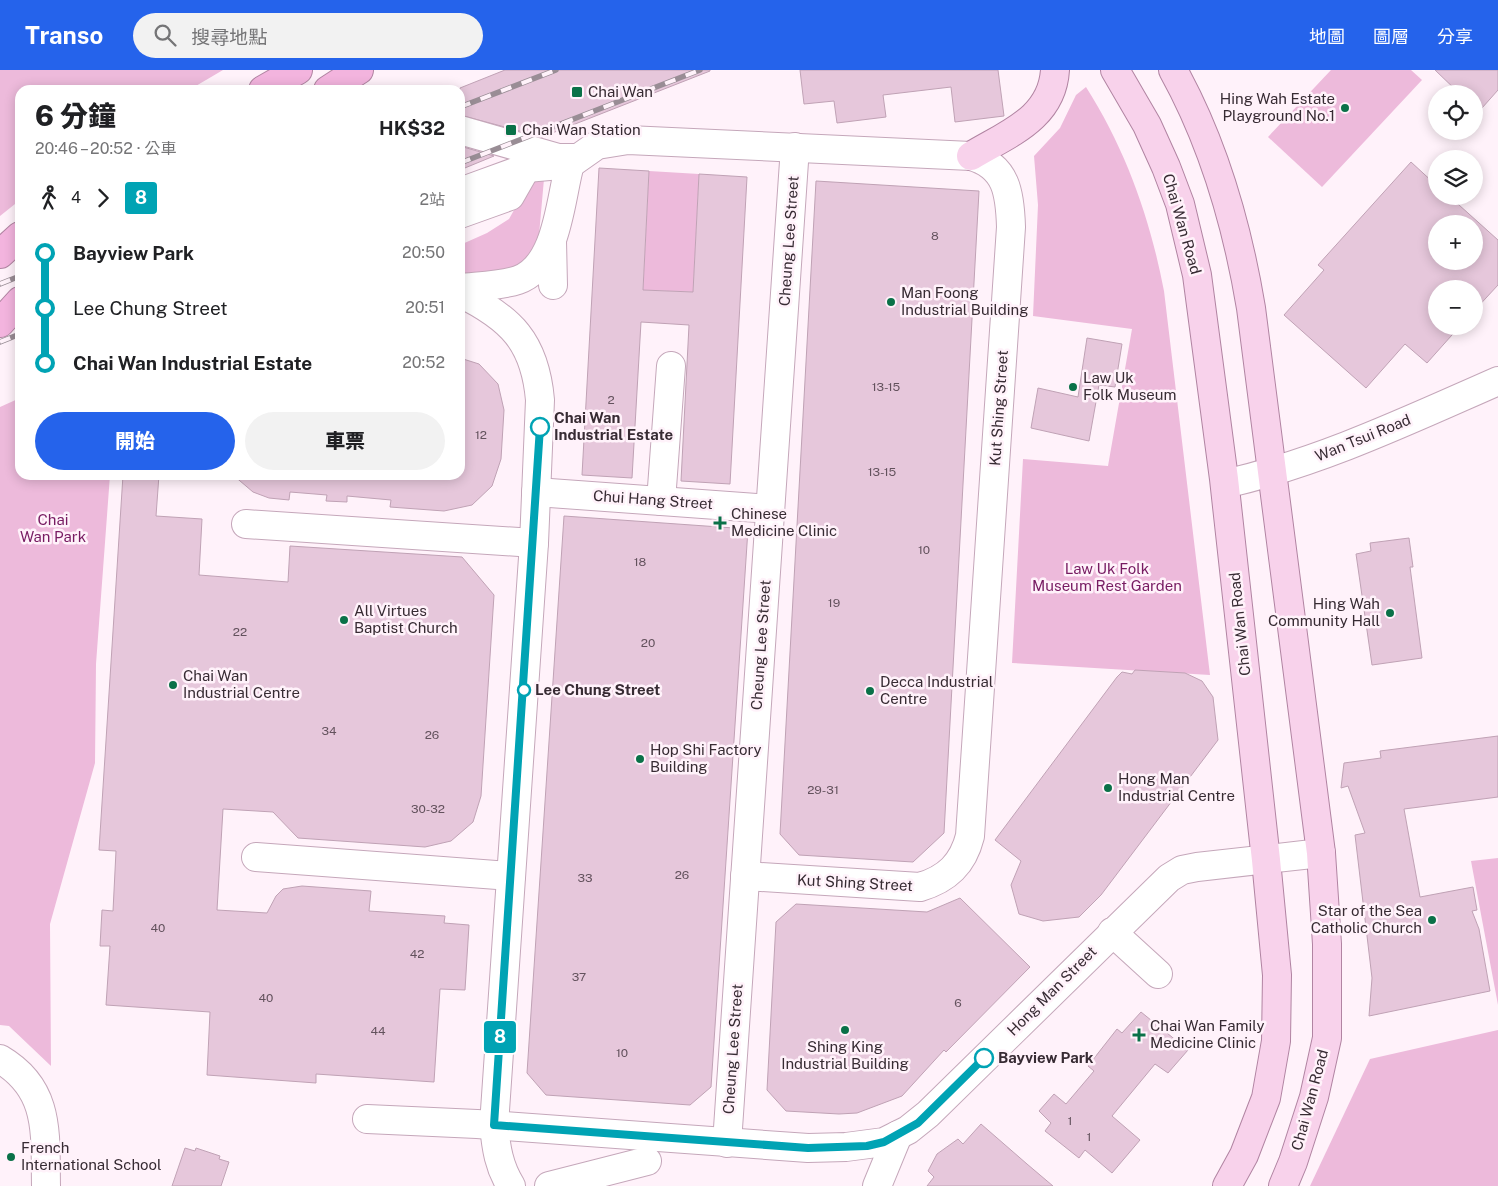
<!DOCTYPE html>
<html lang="zh-TW">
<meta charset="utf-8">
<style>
body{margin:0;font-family:"Public Sans","Noto Sans TC",sans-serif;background:#f2f2f2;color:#202124;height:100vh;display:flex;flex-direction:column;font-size:19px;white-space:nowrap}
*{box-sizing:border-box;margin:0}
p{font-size:16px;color:#757577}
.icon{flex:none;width:28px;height:28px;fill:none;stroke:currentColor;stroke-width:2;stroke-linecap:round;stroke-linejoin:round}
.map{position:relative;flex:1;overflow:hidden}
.drawer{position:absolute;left:15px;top:15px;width:450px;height:395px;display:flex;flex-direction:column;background:#fff;border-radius:15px;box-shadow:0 2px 12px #0003}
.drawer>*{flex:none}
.badge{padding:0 10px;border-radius:4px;font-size:18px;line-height:32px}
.fabs{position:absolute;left:1428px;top:15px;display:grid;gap:10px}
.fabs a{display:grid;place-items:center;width:55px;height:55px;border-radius:50%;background:#fff;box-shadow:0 2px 12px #0003;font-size:25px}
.map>.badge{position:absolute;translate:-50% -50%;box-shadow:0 0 0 2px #fff}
.legs{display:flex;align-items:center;gap:8px;height:55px;padding:0 20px;font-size:16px}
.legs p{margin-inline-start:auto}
.summary{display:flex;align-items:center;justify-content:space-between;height:85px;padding:0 20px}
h1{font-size:28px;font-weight:800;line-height:38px}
.primary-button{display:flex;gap:10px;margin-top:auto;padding:10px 20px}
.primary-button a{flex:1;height:58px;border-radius:30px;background:#2563eb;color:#fff;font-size:20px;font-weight:800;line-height:58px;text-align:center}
.primary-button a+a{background:#f2f2f2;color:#202124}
ul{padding:0 20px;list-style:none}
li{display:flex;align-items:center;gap:18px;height:55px;font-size:19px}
li i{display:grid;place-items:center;width:8px;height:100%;margin:0 6px;background:currentColor}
li i::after{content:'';width:12px;height:12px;margin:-6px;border:4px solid;border-radius:50%;background:#fff}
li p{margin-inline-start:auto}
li:first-child i{background:linear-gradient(#0000 50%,currentColor 0)}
li:last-child i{background:linear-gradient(currentColor 50%,#0000 0)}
header{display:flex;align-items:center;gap:30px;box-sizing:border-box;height:70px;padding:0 25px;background:#2563eb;color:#fff}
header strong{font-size:24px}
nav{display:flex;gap:28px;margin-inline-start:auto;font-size:18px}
.search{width:350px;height:45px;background:#f2f2f2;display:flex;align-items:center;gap:12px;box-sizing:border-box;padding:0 18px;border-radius:28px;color:#757577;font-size:19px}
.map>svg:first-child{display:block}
.green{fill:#edbadb}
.building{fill:#e6c7db;stroke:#c0a2b5;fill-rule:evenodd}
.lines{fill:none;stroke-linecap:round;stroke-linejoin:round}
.minor-casing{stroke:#c5a7ba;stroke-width:30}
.major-casing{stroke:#b184a2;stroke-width:30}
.highway-casing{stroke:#b184a2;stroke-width:30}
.minor{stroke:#fff;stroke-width:28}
.major{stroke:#f8d2eb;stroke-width:28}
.highway{stroke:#f3b4de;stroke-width:28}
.rail-casing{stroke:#998d95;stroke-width:5.5}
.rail{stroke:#fff2fa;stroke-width:4;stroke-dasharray:11;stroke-linecap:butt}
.line-1-casing{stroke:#fff;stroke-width:11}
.line-1{stroke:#00a3b4;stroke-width:8}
.poi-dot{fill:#0a7148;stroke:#fff2fa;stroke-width:2}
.stop-1-dot{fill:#fff;stroke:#00a3b4;stroke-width:2.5}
.labels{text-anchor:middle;stroke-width:5;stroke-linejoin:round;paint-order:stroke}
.number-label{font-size:12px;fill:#63525d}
.poi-label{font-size:15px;fill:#372b33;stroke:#fff2fa;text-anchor:start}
.street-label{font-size:15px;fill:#372b33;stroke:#fff2fa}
.stop-label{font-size:15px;font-weight:bold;fill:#372b33;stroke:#fff2fa;text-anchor:start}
.park-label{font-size:15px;fill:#771b62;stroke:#fff2fa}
</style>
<header>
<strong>Transo</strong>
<div class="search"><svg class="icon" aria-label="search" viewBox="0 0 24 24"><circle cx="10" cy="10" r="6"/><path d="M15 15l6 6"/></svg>搜尋地點</div>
<nav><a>地圖</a><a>圖層</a><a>分享</a></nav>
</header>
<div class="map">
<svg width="1498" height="1116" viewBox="0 0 1498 1116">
<rect width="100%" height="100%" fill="#fff2fa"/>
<!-- green -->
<g class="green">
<polygon points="0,0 223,0 189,20 20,20 20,130 0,146"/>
<polygon points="1331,0 1411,0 1422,10 1322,117 1268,67"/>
<path d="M1086 17C1126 80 1150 148 1164 221L1210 605 1012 593 1023 389 1108 396 1132 259 1033 246 1038 135 1034 86 1060 58 1076 25Z"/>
<polygon points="649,101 699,104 693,222 643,220"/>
<polygon points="544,109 538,176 515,202 460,205 460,175 487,163 509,149 531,110"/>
<polygon points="20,328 20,405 110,405 96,594 95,693 50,854 51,996 9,956 0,955 0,337"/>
<polygon points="1498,788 1498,935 1471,791"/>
<polygon points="1498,960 1498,1116 1310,1116 1370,989"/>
</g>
<!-- building -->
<g class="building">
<polygon points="505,0 710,0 710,1 542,67 460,45 460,18"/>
<polygon points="800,0 998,0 1004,46 955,52 951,17 883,25 886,47 837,53 834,31 804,34"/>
<polygon points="1435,0 1498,0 1498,20 1474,47 1474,24 1460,24"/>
<polygon points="460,76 494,86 460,100"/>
<path d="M1411 92 1436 115V126H1449L1498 170V215L1474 241V219H1436V256H1460L1427 293 1405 274 1366 318 1284 245 1324 200 1318 195ZM1436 154H1474V191H1436Z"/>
<polygon points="599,98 649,101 643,220 693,222 699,104 747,107 730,414 681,411 689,255 641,252 632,408 582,405"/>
<polygon points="816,111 979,121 944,763 913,792 799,785 780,764"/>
<polygon points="1087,268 1122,274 1115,317 1099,315 1089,371 1031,358 1038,318 1078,327"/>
<polygon points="460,288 479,294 498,314 504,340 501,389 492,416 472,435 444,441 390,437 391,430 347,426 347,432 326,431 327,425 290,422 289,430 269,428 253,422 233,405 460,405"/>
<polygon points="123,405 159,405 156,446 202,449 199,505 288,512 290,476 462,487 494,525 481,726 473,752 451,771 425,777 298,768 273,742 223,739 217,840 267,843 276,826 283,819 302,816 371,821 369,841 445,846 444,853 469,855 465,920 440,919 434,1012 316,1004 316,1013 207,1005 210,942 106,935 110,876 100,876 102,840 113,841 116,781 99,780"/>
<polygon points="564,446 748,459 711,1017 690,1035 546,1025 527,1003"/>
<polygon points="1409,468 1413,497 1410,497 1422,588 1372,595 1356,484 1371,481 1370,473"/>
<polygon points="1135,600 1185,603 1202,611 1213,627 1218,670 1101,825 1079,847 1043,851 1019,844 1011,815 1021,791 995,770 1117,607 1122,602 1132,604"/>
<polygon points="1498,666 1498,727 1404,739 1420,827 1473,817 1477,840 1472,841 1479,859 1490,921 1369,946 1372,908 1355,765 1365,763 1348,716 1341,718 1344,693 1381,688 1380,681"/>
<polygon points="960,828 1030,897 946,982 944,980 902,1026 857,1043 839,1044 786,1041 767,1020 776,852 796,834 927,842"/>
<polygon points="1141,942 1188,980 1168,1003 1155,994 1112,1046 1140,1070 1112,1103 1085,1080 1079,1088 1045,1061 1051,1053 1039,1041 1054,1024 1066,1034 1094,1001 1088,996 1117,959 1122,963"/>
<polygon points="981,1054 1027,1094 1053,1116 927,1116 934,1107 928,1101 937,1084 958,1069 963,1074"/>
<polygon points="185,1078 195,1081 196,1078 220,1086 219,1089 229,1092 221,1116 172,1116"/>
</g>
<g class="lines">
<defs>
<g id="minor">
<polyline points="460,60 558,88 576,88"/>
<path d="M570 94 597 75 628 70 971 86C1007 96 1010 124 1011 157L970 766C963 794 947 809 920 817L745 806"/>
<polyline points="460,122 526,98 561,95"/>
<polyline points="460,144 510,126 526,98"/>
<polyline points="552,171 553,215"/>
<path d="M460 218C479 216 500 216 518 210 558 196 560 129 570 94"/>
<path d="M460 223C511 248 535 272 540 330L534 473 494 1055C496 1078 499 1097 511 1116"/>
<path d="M1225 414C1321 392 1409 350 1498 311"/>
<polyline points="536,422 770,439"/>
<polyline points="661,431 671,296"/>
<polyline points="246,454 534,473"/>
<polyline points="256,787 511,806"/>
<polyline points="1112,862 1158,904"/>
<path d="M0 989C51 1019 45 1064 46 1116"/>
<polyline points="367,1049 477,1054 808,1078 846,1077 884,1072 908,1060 928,1044 1169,808 1182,800 1197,797 1321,783"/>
<polyline points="727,1073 795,77"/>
<polyline points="549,1116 647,1091"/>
<polyline points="877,1116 898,1065"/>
</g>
<g id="major">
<polyline points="1115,0 1147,55 1166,97 1180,134 1197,205 1224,409 1266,790 1277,905 1276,971 1266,1028 1244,1085 1227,1116"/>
<path d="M1173 0C1214 74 1237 154 1251 238L1321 783 1327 874V968L1314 1027 1293 1092 1283 1116"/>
<path d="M971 86C1007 64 1052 49 1055 0"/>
</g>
<g id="highway">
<polyline points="263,20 298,0"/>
<polyline points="328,20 359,0"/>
<polyline points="0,184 20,166"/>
<polyline points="0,253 20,231"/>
</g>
</defs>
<!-- minor casing -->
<use href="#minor" class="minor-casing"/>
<!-- major casing -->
<use href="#major" class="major-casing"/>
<!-- highway casing -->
<use href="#highway" class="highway-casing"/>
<!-- minor -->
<use href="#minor" class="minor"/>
<!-- major -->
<use href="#major" class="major"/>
<!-- highway -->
<use href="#highway" class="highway"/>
<defs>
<g id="rail">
<polyline points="460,37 556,0"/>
<polyline points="460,93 700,0"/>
<polyline points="0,214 20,206"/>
<polyline points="0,272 20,264"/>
</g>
</defs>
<!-- rail casing -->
<use href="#rail" class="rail-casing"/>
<!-- rail -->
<use href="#rail" class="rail"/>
</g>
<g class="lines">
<defs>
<polyline id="line-1" points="540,357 494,1055 808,1078 867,1076 884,1072 918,1053 984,988"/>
</defs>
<!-- line-1 casing -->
<use href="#line-1" class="line-1-casing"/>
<!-- line-1 -->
<use href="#line-1" class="line-1"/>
</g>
<!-- markers -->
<g class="poi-dot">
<rect x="571" y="16" width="12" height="12" rx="2.5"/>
<circle cx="1345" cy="38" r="5"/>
<rect x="505" y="54" width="12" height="12" rx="2.5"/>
<circle cx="891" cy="232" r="5"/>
<circle cx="1073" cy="317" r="5"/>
<path d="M717.5 445.5h5v5h5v5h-5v5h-5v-5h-5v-5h5z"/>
<circle cx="1390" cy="543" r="5"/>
<circle cx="344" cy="550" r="5"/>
<circle cx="173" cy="615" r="5"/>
<circle cx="870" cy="621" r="5"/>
<circle cx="640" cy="689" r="5"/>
<circle cx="1108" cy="718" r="5"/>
<circle cx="1432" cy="850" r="5"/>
<circle cx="845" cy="960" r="5"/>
<path d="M1136.5 957.5h5v5h5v5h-5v5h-5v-5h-5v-5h5z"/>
<circle cx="11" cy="1087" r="5"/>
</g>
<g class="stop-1-dot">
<circle cx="540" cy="357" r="9"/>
<circle cx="524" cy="620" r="6"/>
<circle cx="984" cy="988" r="9"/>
</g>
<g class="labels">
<!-- number labels -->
<g class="number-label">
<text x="935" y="170">8</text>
<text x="886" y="321">13-15</text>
<text x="611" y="334">2</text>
<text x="481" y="369">12</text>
<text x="882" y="406">13-15</text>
<text x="924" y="484">10</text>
<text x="640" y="496">18</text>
<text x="834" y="537">19</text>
<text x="240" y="566">22</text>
<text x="648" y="577">20</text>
<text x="329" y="665">34</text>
<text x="432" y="669">26</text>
<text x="823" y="724">29-31</text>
<text x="428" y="743">30-32</text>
<text x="682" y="809">26</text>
<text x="585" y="812">33</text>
<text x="158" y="862">40</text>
<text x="417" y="888">42</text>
<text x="579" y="911">37</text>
<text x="266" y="932">40</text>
<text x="958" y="937">6</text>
<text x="378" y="965">44</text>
<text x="622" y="987">10</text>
<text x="1070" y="1055">1</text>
<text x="1089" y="1071">1</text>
</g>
<!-- poi labels -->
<g class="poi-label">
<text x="588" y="27">Chai Wan</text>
<text x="1335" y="34" text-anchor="end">Hing Wah Estate<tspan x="1335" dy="17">Playground No.1</tspan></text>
<text x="522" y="65">Chai Wan Station</text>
<text x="901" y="228">Man Foong<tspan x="901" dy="17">Industrial Building</tspan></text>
<text x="1083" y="313">Law Uk<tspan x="1083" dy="17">Folk Museum</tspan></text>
<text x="731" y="449">Chinese<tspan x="731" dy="17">Medicine Clinic</tspan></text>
<text x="1380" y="539" text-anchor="end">Hing Wah<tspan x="1380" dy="17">Community Hall</tspan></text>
<text x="354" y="546">All Virtues<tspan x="354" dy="17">Baptist Church</tspan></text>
<text x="183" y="611">Chai Wan<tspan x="183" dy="17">Industrial Centre</tspan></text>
<text x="880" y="617">Decca Industrial<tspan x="880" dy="17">Centre</tspan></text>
<text x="650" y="685">Hop Shi Factory<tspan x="650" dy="17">Building</tspan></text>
<text x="1118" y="714">Hong Man<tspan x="1118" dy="17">Industrial Centre</tspan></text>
<text x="1422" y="846" text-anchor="end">Star of the Sea<tspan x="1422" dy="17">Catholic Church</tspan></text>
<text x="1150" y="961">Chai Wan Family<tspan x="1150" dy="17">Medicine Clinic</tspan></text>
<text x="845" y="982" text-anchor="middle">Shing King<tspan x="845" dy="17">Industrial Building</tspan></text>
<text x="21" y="1083">French<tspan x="21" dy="17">International School</tspan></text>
</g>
<!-- street labels -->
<g class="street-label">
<text transform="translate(1182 154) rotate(74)" y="5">Chai Wan Road</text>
<text transform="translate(789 171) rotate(-86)" y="5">Cheung Lee Street</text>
<text transform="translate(999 338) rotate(-86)" y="5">Kut Shing Street</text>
<text transform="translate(1363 368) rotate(-22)" y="5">Wan Tsui Road</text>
<text transform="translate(653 430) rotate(4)" y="5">Chui Hang Street</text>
<text transform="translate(1240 554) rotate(-96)" y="5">Chai Wan Road</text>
<text transform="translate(761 575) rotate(-86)" y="5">Cheung Lee Street</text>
<text transform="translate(855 813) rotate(3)" y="5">Kut Shing Street</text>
<text transform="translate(1052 921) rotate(-45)" y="5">Hong Man Street</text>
<text transform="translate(733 979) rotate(-86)" y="5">Cheung Lee Street</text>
<text transform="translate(1310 1030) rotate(-75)" y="5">Chai Wan Road</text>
</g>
<!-- stop labels -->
<g class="stop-label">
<text x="554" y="353">Chai Wan<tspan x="554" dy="17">Industrial Estate</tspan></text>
<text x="535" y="625">Lee Chung Street</text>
<text x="998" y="993">Bayview Park</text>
</g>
<!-- park labels -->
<g class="park-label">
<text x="53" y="455">Chai<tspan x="53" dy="17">Wan Park</tspan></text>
<text x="1107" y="504">Law Uk Folk<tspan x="1107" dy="17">Museum Rest Garden</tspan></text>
</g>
</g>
</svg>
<div class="fabs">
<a><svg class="icon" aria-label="locate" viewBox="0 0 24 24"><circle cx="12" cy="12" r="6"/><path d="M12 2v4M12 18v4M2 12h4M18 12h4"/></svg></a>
<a><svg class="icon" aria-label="layers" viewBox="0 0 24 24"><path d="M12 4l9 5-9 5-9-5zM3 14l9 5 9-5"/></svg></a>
<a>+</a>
<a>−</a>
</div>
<b class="badge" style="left:500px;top:967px;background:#00a3b4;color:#fff">8</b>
<section class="drawer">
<div class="summary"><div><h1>6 分鐘</h1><p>20:46 – 20:52 · 公車</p></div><b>HK$32</b></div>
<div class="legs"><svg class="icon" aria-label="walk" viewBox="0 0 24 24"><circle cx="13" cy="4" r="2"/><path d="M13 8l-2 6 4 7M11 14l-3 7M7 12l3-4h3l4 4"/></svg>4<svg class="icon" aria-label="forward" viewBox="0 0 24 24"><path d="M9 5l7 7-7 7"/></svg><b class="badge" style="background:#00a3b4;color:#fff">8</b><p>2站</p></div>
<ul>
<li><i style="color:#00a3b4"></i><b>Bayview Park</b><p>20:50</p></li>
<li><i style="color:#00a3b4"></i><span>Lee Chung Street</span><p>20:51</p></li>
<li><i style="color:#00a3b4"></i><b>Chai Wan Industrial Estate</b><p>20:52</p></li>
</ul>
<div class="primary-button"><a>開始</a><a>車票</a></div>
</section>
</div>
